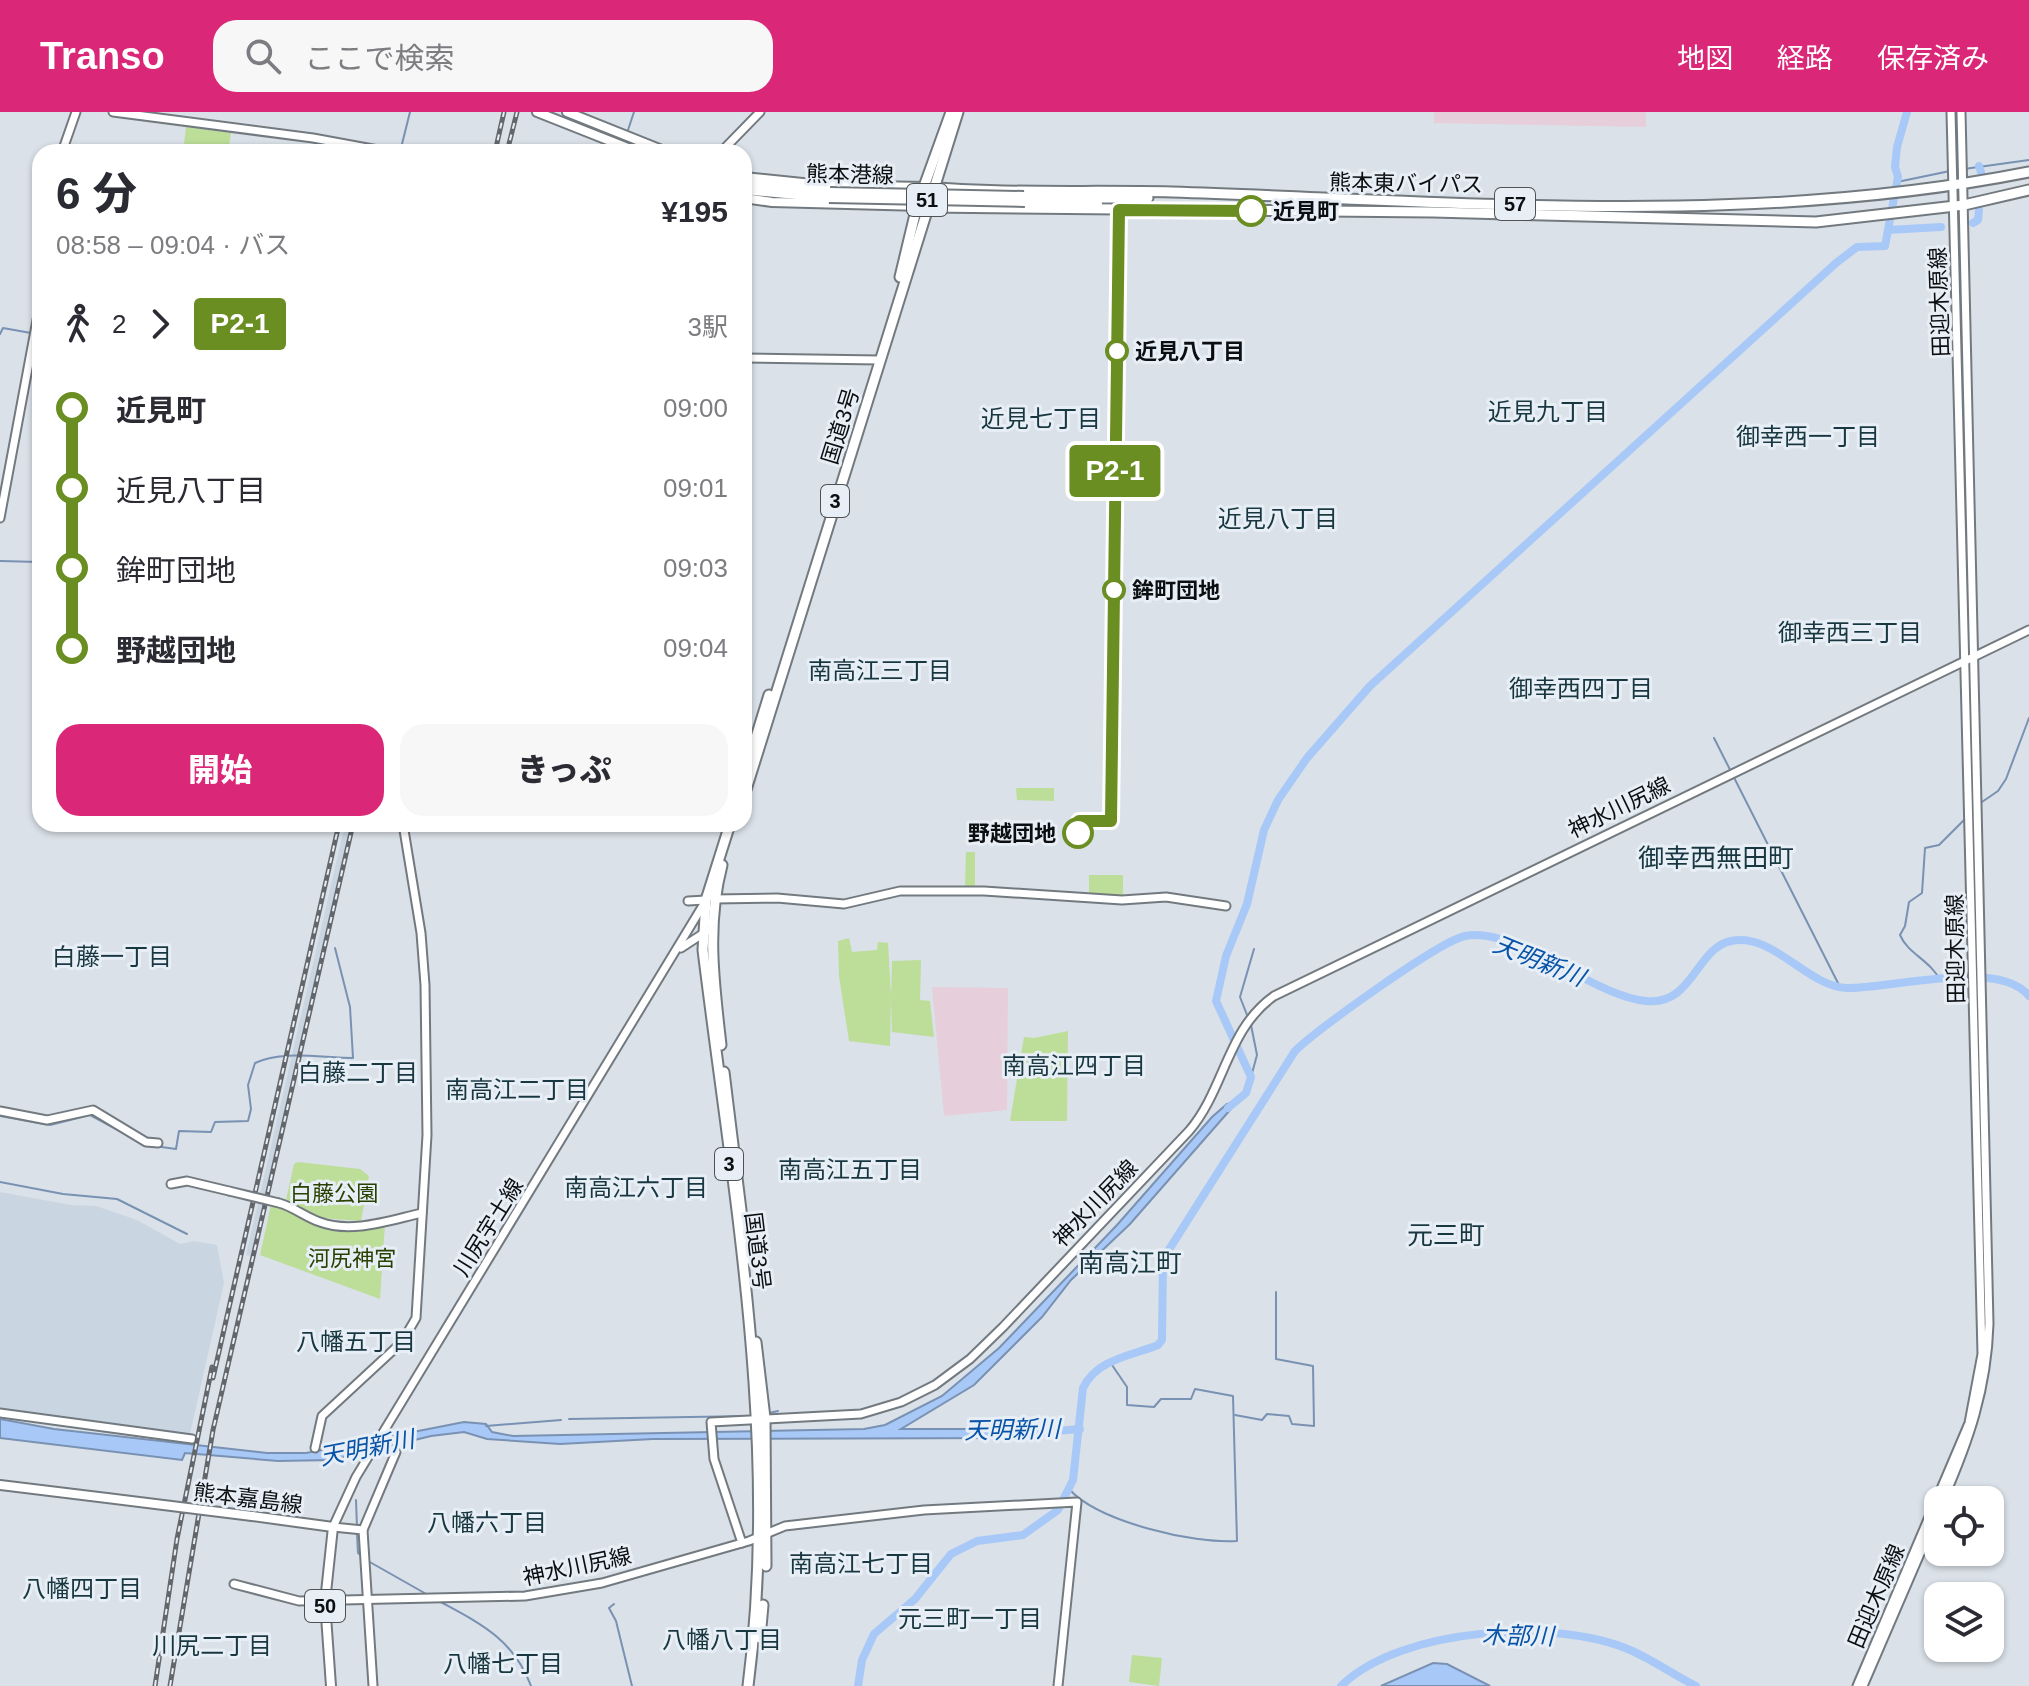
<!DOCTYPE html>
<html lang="ja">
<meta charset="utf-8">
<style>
body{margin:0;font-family:Arial,"Noto Sans JP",sans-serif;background:#f7f7f7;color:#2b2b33;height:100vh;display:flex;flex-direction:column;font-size:30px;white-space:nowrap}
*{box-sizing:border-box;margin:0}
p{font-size:26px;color:#7c7c81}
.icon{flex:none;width:44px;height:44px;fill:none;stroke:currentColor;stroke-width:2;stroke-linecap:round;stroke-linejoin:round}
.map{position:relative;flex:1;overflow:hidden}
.drawer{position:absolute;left:32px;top:32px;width:720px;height:688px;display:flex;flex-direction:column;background:#fff;border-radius:24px;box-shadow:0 2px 6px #0004}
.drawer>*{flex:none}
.badge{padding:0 16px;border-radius:6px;font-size:28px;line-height:52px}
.fabs{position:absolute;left:1924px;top:1374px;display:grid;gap:16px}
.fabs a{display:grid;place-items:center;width:80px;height:80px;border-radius:16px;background:#fff;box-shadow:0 2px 6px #0004;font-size:40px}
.map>.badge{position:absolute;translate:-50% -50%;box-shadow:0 0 0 4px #fff}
.legs{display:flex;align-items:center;gap:12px;height:88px;padding:0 24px;font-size:26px}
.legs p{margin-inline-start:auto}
.head{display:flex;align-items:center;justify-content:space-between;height:136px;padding:0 24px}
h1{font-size:44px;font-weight:800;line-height:60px}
.button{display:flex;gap:16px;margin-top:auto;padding:16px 24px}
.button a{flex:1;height:92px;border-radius:24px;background:#db2777;color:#fff;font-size:32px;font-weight:800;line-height:92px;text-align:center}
.button a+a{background:#f7f7f7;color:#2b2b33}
ul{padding:0 24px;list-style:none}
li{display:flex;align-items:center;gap:28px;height:80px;font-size:30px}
li i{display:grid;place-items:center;width:12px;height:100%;margin:0 10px;background:currentColor}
li i::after{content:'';width:20px;height:20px;margin:-10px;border:6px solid;border-radius:50%;background:#fff}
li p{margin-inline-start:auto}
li:first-child i{background:linear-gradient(#0000 50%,currentColor 0)}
li:last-child i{background:linear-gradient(currentColor 50%,#0000 0)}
header{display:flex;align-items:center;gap:48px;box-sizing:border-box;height:112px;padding:0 40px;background:#db2777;color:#fff}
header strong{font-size:38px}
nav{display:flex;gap:44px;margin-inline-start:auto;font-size:28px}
.search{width:560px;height:72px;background:#f7f7f7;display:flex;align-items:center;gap:20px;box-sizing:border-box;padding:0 28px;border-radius:24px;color:#7c7c81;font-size:30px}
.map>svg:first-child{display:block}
.built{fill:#c9d6e2}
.education{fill:#e6cfdb}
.green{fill:#bcde99}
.water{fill:#a8c9f7;stroke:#7991b2;stroke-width:2}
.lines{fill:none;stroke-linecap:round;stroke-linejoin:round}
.stream{stroke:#7991b2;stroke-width:2}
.river{stroke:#a8c9f7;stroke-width:8}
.secondary-casing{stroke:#737a7f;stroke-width:11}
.primary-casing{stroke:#737a7f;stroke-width:12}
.highway-casing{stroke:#737a7f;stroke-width:13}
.secondary{stroke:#fff;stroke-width:7}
.primary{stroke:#fff;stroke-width:8}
.highway{stroke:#fff;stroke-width:9}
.rail-casing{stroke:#63676b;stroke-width:5}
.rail{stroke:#e7eef5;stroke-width:2;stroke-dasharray:6;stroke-linecap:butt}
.secondary-bridge-casing{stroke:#737a7f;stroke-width:11;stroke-linecap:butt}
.primary-bridge-casing{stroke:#737a7f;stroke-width:12;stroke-linecap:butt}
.secondary-bridge{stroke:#fff;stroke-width:7}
.primary-bridge{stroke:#fff;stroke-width:8}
.line-1-casing{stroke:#fff;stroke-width:18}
.line-1{stroke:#6b8e23;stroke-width:12}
.stop-1-dot{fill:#fff;stroke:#6b8e23;stroke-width:4}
.labels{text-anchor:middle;stroke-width:6;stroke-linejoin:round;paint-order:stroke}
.shield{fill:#e7eef5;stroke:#4e5255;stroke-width:2}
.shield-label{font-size:20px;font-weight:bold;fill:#0c0f11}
.street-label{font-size:22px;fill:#0c0f11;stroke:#e7eef5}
.stop-label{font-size:22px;font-weight:bold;fill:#0c0f11;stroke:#e7eef5;text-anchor:start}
.park-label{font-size:22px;fill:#284100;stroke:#e7eef5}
.neighbourhood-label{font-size:24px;fill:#183740;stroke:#e7eef5}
.water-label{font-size:24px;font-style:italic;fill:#0753a8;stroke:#e7eef5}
.quarter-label{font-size:26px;fill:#183740;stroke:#e7eef5}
</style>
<header>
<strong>Transo</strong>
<div class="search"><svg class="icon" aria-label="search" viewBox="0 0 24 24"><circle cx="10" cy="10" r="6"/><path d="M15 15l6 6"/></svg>ここで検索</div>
<nav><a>地図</a><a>経路</a><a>保存済み</a></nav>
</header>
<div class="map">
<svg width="2029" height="1574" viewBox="0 0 2029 1574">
<rect width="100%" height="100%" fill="#dae1e8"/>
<!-- built -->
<g class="built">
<polygon points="345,712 351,712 251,1144 246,1143"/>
<polygon points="0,1080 71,1093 96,1094 137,1108 180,1132 194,1129 217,1133 224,1171 189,1326 0,1300"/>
</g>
<!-- education -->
<g class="education">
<polygon points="1434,0 1646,0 1646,15 1434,11"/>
<polygon points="932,875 1008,876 1007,998 944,1004"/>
</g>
<!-- green -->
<g class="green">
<polygon points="186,15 231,21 228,40 183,40"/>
<polygon points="1016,676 1054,676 1054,689 1017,688"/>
<polygon points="966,740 975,740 975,776 966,776 965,772"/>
<polygon points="1089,763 1123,763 1123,785 1089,781"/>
<polygon points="849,826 852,840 877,838 878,830 888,831 891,884 892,849 921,848 920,888 930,889 934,925 892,920 891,886 890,934 849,929 839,864 838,829"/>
<polygon points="1068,919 1067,1009 1010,1009 1024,925 1034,926"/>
<polygon points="298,1050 360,1057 369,1064 361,1109 320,1106 286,1088 294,1052"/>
<path d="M271 1093C320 1104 327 1128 385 1112L380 1187 260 1143Z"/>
<polygon points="1132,1543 1162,1546 1159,1574 1129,1570"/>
</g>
<!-- water -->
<g class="water">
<polygon points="1237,990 1130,1112 1071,1168 1042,1205 974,1273 901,1317 1066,1317 1013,1326 653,1327 560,1332 487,1327 464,1320 431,1324 333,1348 278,1349 185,1341 182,1348 0,1326 0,1307 54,1317 267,1341 306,1341 464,1310 486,1312 492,1320 513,1324 864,1317 885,1313 942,1284 999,1236 1117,1113 1212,1005 1227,992"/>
<polygon points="1433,1551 1447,1552 1490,1574 1381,1574"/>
</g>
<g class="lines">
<!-- stream -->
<g class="stream">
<polyline points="627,21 634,0"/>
<polyline points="400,40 410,0"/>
<polyline points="1964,57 2029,48"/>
<polyline points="1897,70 1950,59"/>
<polyline points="0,222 3,216 31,221"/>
<polyline points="0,449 40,450"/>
<polyline points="1714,626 1840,875"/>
<polyline points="1979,692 1998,679 2006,667 2029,606"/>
<path d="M1940 868C1930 848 1908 842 1900 823L1905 814 1909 790 1922 781 1925 736 1939 733 1967 705"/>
<polyline points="1249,908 1240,885 1254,837"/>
<polyline points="1251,965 1257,943 1251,913"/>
<polyline points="0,1004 50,1013 90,1003 144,1032"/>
<path d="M154 1034 176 1037 179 1019 211 1020 215 1010 248 1009 251 997 248 973 255 951C283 938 322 946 353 946L350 895 335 836"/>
<polyline points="0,1070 63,1082 117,1087 187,1122"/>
<polyline points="769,1301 778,1299"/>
<polyline points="1235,1303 1262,1308 1267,1302 1289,1304 1292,1312 1314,1314 1313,1254 1276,1247 1276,1180"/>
<polyline points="569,1307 751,1304"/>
<polyline points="486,1314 561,1308"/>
<path d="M1069 1377C1099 1410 1193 1432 1237 1429L1233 1284 1195 1277 1191 1287H1161L1154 1295 1127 1293V1275L1110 1250"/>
<polyline points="356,1388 357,1415"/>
<polyline points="357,1422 358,1441 363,1445"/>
<polyline points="368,1449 428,1483"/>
<path d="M437 1488C479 1511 513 1526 531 1574"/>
<polyline points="614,1492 609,1496 616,1509 632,1574"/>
</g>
<!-- river -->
<g class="river">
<polyline points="1979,54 1981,60"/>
<polyline points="1973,111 1978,108 1979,98"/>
<polyline points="1888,118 1898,65 1895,55 1897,35 1907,0"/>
<polyline points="1228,996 1246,981 1251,965 1216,889 1226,844 1247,792 1264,718 1278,688 1307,646 1370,574 1836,151 1857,135 1885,134 1888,118 1941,115"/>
<polyline points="1033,1321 1080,1317"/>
<path d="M858 1574 862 1548 874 1522 915 1487 951 1442 977 1429 1023 1423 1058 1398 1073 1368 1083 1276C1097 1247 1131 1244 1158 1233L1162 1228 1163 1147 1295 939C1318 917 1438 830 1465 824 1516 814 1592 884 1646 889 1693 894 1696 836 1731 829 1773 820 1806 874 1847 876 1892 877 1998 846 2029 884"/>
<path d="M1341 1574C1401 1515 1556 1506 1630 1538 1653 1548 1674 1563 1696 1574"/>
</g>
<defs>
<g id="secondary">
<polyline points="113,0 313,26 389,40"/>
<polyline points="62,40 76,0"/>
<polyline points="721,40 760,0"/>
<polyline points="744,246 879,248"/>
<polyline points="0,406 40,192"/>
<polyline points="714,787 777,786 844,792 900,779 984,779 1122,788 1166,785 1226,794"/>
<polyline points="688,789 706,788"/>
<polyline points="681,836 707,819"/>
<polyline points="0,999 47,1008 93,998 146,1030 158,1031"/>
<polyline points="171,1072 187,1069 229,1079"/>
<path d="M279 1091C294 1095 305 1105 320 1110 352 1122 390 1108 422 1101"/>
<polyline points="0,1301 192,1327"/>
<polyline points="315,1336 322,1304 402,1230 416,1206 427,1023 425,873 421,821 403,712"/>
<path d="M1943 1388C1969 1329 1987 1277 1989 1212L1961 0"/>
<polyline points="363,1418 333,1415 356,1365 705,790"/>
<path d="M742 1431 714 1347 711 1310 861 1302 901 1290 935 1273 970 1247 1003 1215 1189 1019C1225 977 1227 917 1274 884L2029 518"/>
<polyline points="234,1472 299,1489 525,1484 602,1471 749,1429 785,1414 924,1398 1077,1390 1058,1574"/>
<polyline points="373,1574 363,1418 396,1340"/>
<polyline points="1857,1574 1969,1311 1982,1242 1951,0"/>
<polyline points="1863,1574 1938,1400"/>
</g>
<g id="primary">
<polyline points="537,0 638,40"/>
<polyline points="567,0 667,40"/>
<polyline points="744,65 822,73 924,75"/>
<polyline points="744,72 830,80"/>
<polyline points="744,78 829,86"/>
<polyline points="1024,84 1099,86"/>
<polyline points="744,86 772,90 922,94"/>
<polyline points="1025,90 1098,92"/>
<polyline points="0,1373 107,1386"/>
<polyline points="252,1404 333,1415 325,1490 331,1574"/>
</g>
<g id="highway">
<path d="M924 75C1006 82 1089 78 1172 80 1457 89 1747 116 2029 60"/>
<polyline points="1099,86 1148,86"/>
<polyline points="927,95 1433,100 1816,110 1964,93 2029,78"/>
<polyline points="900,165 917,94 951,0"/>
<polyline points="745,661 769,583"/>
<polyline points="744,684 958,0"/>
<path d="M730 712 706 788 703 838C733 1082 780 1329 748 1574"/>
<path d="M721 933C714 871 706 814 722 753"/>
<polyline points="724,960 747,1147"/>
<polyline points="756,1230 765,1306 766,1454"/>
<polyline points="760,1526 763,1493"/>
</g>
</defs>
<!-- secondary casing -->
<use href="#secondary" class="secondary-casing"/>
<!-- primary casing -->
<use href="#primary" class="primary-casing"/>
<!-- highway casing -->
<use href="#highway" class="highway-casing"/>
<!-- secondary -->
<use href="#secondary" class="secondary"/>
<!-- primary -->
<use href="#primary" class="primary"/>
<!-- highway -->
<use href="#highway" class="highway"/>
<defs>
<g id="rail">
<polyline points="495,40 504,0"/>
<polyline points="507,40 517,0"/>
<polyline points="213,1266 339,712"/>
<polyline points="155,1574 177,1427 212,1255"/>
<polyline points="170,1574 213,1318 353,712"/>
</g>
</defs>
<!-- rail casing -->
<use href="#rail" class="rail-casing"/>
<!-- rail -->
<use href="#rail" class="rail"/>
<defs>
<polyline id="secondary-bridge" points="229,1079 279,1091"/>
<g id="primary-bridge">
<polyline points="830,80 1024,84"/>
<polyline points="829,86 1025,90"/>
<polyline points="107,1386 252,1404"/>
</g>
</defs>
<!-- secondary-bridge casing -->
<use href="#secondary-bridge" class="secondary-bridge-casing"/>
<!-- primary-bridge casing -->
<use href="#primary-bridge" class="primary-bridge-casing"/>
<!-- secondary-bridge -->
<use href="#secondary-bridge" class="secondary-bridge"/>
<!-- primary-bridge -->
<use href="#primary-bridge" class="primary-bridge"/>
</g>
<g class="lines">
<defs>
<polyline id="line-1" points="1078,721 1079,709 1111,709 1119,98 1251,99"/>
</defs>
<!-- line-1 casing -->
<use href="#line-1" class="line-1-casing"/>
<!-- line-1 -->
<use href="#line-1" class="line-1"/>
</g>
<!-- markers -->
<g class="stop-1-dot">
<circle cx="1251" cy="99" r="14"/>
<circle cx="1117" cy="239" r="10"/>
<circle cx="1114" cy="478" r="10"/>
<circle cx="1078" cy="721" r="14"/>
</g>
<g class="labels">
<!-- shield labels -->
<g class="shield">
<rect x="907" y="72" width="40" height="32" rx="6"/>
<rect x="1495" y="76" width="40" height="32" rx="6"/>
<rect x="821" y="373" width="28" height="32" rx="6"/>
<rect x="715" y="1036" width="28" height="32" rx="6"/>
<rect x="305" y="1478" width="40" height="32" rx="6"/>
</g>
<g class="shield-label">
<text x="927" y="95">51</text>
<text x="1515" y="99">57</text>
<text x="835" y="396">3</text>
<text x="729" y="1059">3</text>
<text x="325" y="1501">50</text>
</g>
<!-- street labels -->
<g class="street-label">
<text transform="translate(850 62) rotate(1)" y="8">熊本港線</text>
<text transform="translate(1406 71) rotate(1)" y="8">熊本東バイパス</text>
<text transform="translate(1939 190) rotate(-92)" y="8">田迎木原線</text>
<text transform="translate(840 314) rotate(-73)" y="8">国道3号</text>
<text transform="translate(1619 695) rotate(-26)" y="8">神水川尻線</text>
<text transform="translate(1955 837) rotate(-91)" y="8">田迎木原線</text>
<text transform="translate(1095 1091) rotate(-46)" y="8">神水川尻線</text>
<text transform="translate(488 1115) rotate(-58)" y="8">川尻宇土線</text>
<text transform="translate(758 1139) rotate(83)" y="8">国道3号</text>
<text transform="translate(248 1386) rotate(7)" y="8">熊本嘉島線</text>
<text transform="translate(577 1454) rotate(-12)" y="8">神水川尻線</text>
<text transform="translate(1876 1484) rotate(-67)" y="8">田迎木原線</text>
</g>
<!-- stop labels -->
<g class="stop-label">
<text x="1273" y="107">近見町</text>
<text x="1135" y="247">近見八丁目</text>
<text x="1132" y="486">鉾町団地</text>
<text x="1056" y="729" text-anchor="end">野越団地</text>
</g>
<!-- park labels -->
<g class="park-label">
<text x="334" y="1089">白藤公園</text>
<text x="352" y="1154">河尻神宮</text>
</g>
<!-- neighbourhood labels -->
<g class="neighbourhood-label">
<text x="1548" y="308">近見九丁目</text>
<text x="1041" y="315">近見七丁目</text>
<text x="1808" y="333">御幸西一丁目</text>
<text x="1278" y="415">近見八丁目</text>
<text x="1850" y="529">御幸西三丁目</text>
<text x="880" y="567">南高江三丁目</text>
<text x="1581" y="585">御幸西四丁目</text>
<text x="112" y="853">白藤一丁目</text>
<text x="1074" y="962">南高江四丁目</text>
<text x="358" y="969">白藤二丁目</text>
<text x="517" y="986">南高江二丁目</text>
<text x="850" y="1066">南高江五丁目</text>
<text x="636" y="1084">南高江六丁目</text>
<text x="356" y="1238">八幡五丁目</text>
<text x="487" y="1419">八幡六丁目</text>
<text x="861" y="1460">南高江七丁目</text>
<text x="82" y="1485">八幡四丁目</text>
<text x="970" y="1515">元三町一丁目</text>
<text x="722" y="1536">八幡八丁目</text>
<text x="212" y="1542">川尻二丁目</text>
<text x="503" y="1560">八幡七丁目</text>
</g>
<!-- water labels -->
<g class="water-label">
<text transform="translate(1539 849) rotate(22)" y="8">天明新川</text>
<text transform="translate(1012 1318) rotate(-1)" y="8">天明新川</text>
<text transform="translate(367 1336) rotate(-11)" y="8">天明新川</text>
<text transform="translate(1518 1524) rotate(1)" y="8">木部川</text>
</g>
<!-- quarter labels -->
<g class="quarter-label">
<text x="1716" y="755">御幸西無田町</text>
<text x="1446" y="1132">元三町</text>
<text x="1130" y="1160">南高江町</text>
</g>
</g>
</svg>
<div class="fabs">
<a><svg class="icon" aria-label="locate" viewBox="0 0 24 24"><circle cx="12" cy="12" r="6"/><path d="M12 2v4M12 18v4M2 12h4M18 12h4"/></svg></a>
<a><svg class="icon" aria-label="layers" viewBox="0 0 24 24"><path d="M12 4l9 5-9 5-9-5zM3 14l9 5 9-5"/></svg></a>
</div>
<b class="badge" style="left:1115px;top:359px;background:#6b8e23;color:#fff">P2-1</b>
<section class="drawer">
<div class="head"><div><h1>6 分</h1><p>08:58 – 09:04 · バス</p></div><b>¥195</b></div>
<div class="legs"><svg class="icon" aria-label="walk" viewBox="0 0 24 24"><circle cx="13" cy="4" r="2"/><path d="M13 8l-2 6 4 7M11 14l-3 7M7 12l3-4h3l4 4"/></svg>2<svg class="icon" aria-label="forward" viewBox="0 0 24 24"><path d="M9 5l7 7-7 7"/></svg><b class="badge" style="background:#6b8e23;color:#fff">P2-1</b><p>3駅</p></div>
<ul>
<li><i style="color:#6b8e23"></i><b>近見町</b><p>09:00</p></li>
<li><i style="color:#6b8e23"></i><span>近見八丁目</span><p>09:01</p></li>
<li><i style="color:#6b8e23"></i><span>鉾町団地</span><p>09:03</p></li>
<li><i style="color:#6b8e23"></i><b>野越団地</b><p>09:04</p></li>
</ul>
<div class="button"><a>開始</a><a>きっぷ</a></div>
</section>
</div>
